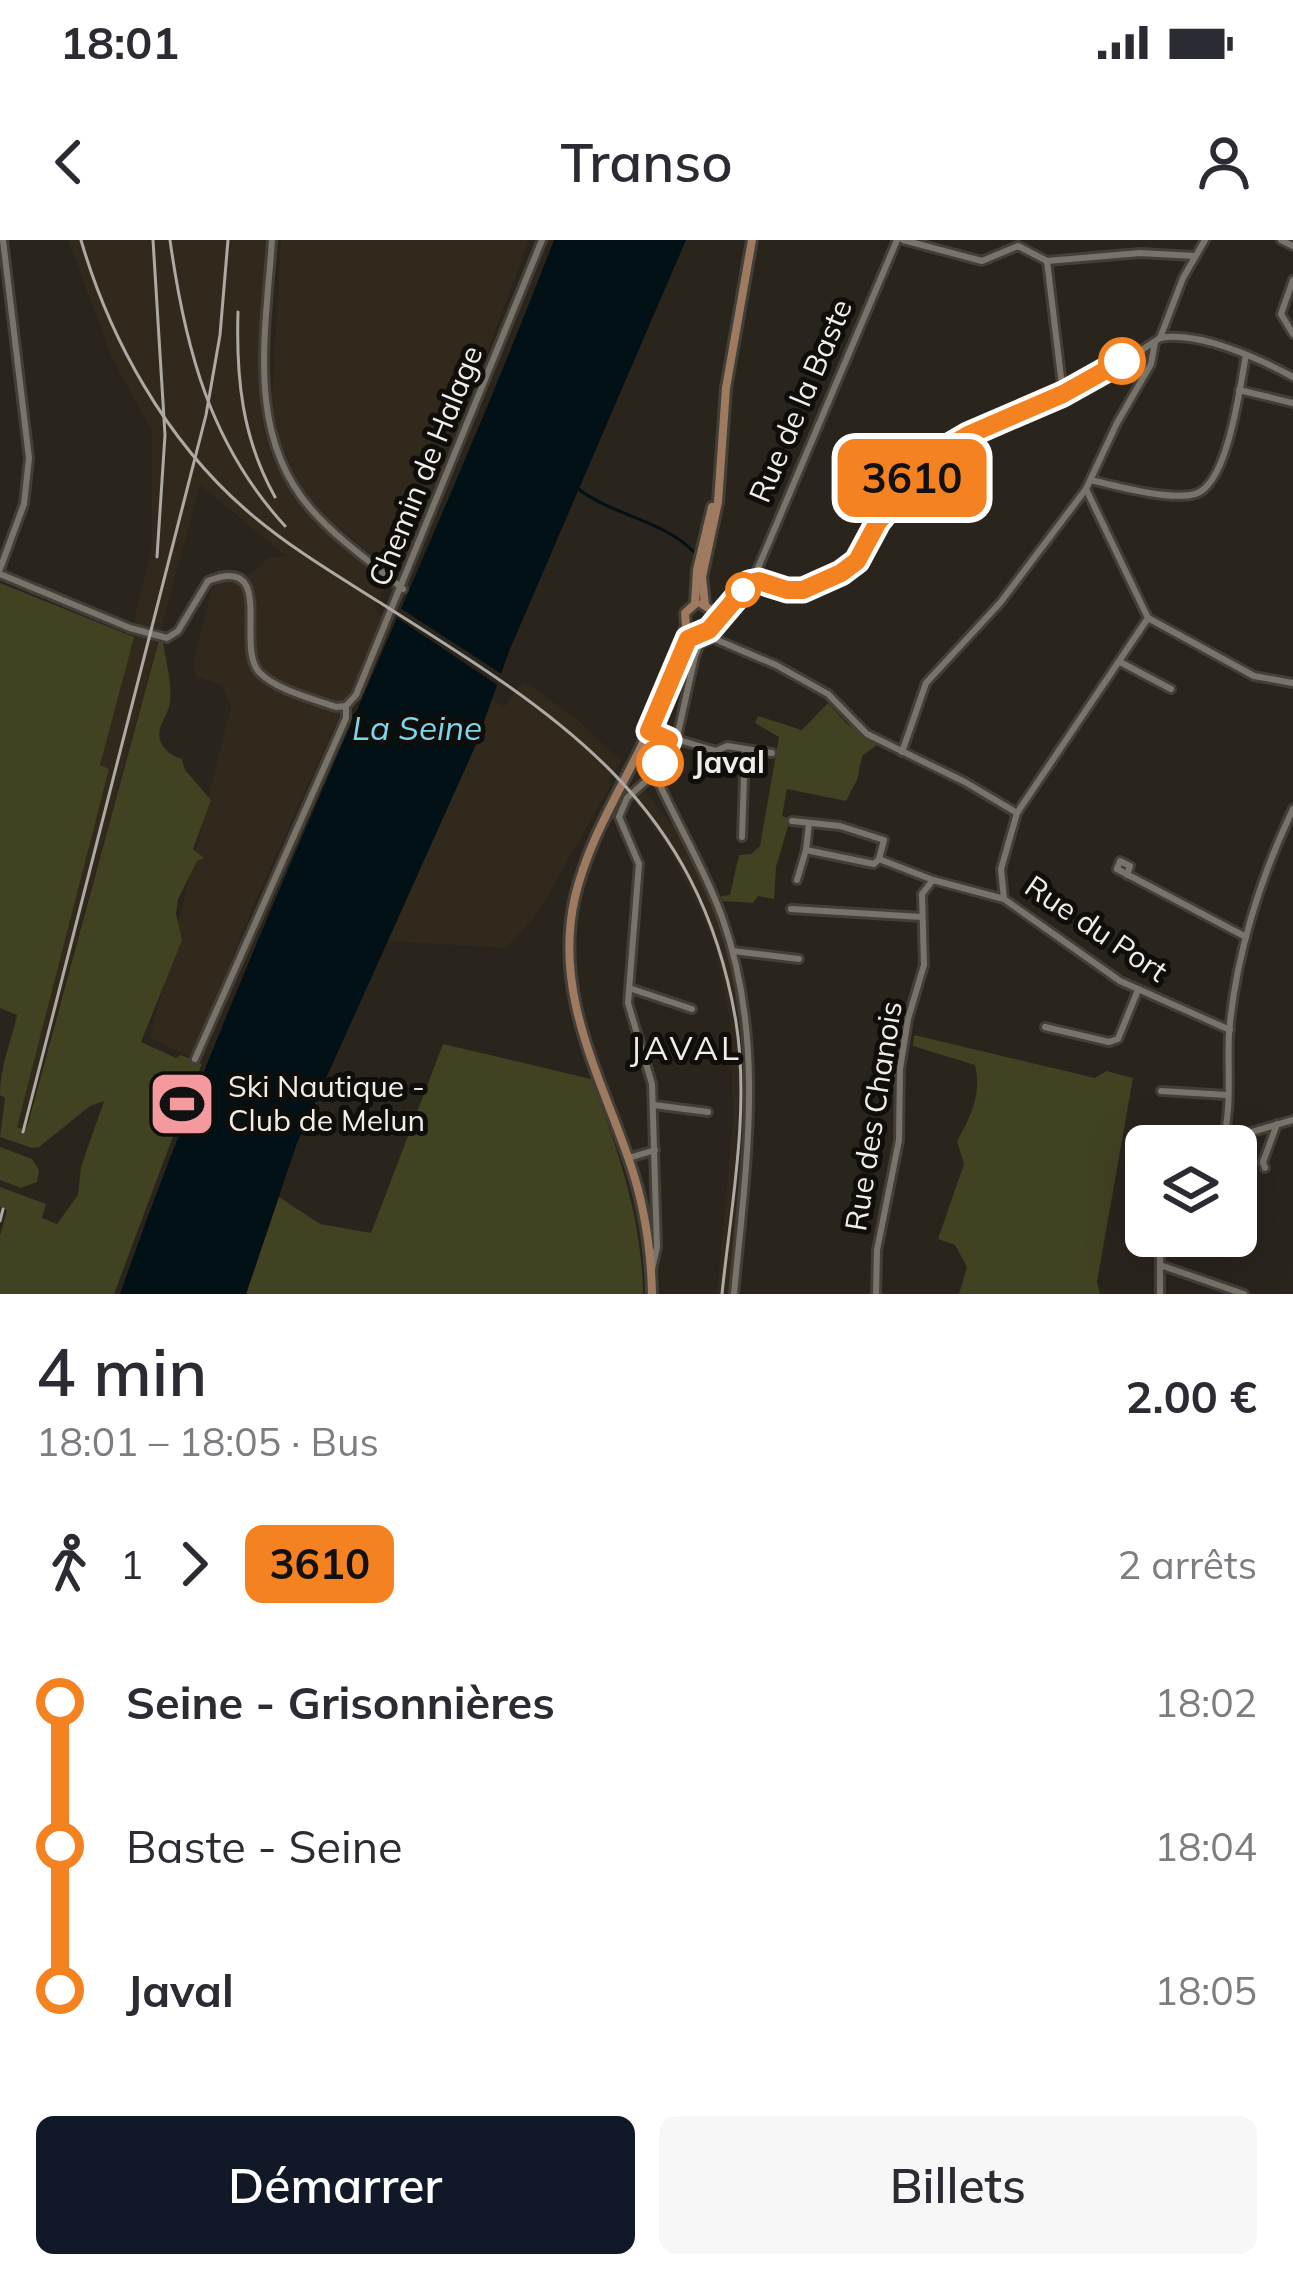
<!DOCTYPE html>
<html lang="fr">
<meta charset="utf-8">
<style>
body{margin:0;font-family:Mulish,sans-serif;background:#f7f7f7;color:#2b2b33;height:100vh;display:flex;flex-direction:column;font-size:45px;white-space:nowrap}
*{box-sizing:border-box;margin:0}
p{font-size:39px;color:#7c7c81}
.icon{flex:none;width:66px;height:66px;fill:none;stroke:currentColor;stroke-width:2;stroke-linecap:round;stroke-linejoin:round}
.map{position:relative;height:1054px;overflow:hidden}
.details{display:flex;flex-direction:column;background:#fff;flex:1}
.details>*{flex:none}
.badge{padding:0 24px;border-radius:18px;font-size:42px;line-height:78px}
.controls{position:absolute;left:1125px;top:885px;display:grid;gap:24px}
.controls a{display:grid;place-items:center;width:132px;height:132px;border-radius:18px;background:#fff;box-shadow:0 12px 48px #0002;font-size:60px}
.map>.badge{position:absolute;translate:-50% -50%;box-shadow:0 0 0 6px #fff}
.legs{display:flex;align-items:center;gap:18px;height:132px;padding:0 36px;font-size:39px}
.legs p{margin-inline-start:auto}
.head{display:flex;align-items:center;justify-content:space-between;height:204px;padding:0 36px}
h1{font-size:66px;font-weight:600;line-height:90px}
.button{display:flex;gap:24px;margin-top:auto;padding:24px 36px}
.button a{flex:1;height:138px;border-radius:18px;background:#111827;color:#fff;font-size:48px;font-weight:600;line-height:138px;text-align:center}
.button a+a{background:#f7f7f7;color:#2b2b33}
ul{padding:0 36px;list-style:none}
li{display:flex;align-items:center;gap:42px;height:144px;font-size:45px}
li i{display:grid;place-items:center;width:18px;height:100%;margin:0 15px;background:currentColor}
li i::after{content:'';width:30px;height:30px;margin:-15px;border:9px solid;border-radius:50%;background:#fff}
li p{margin-inline-start:auto}
li:first-child i{background:linear-gradient(#0000 50%,currentColor 0)}
li:last-child i{background:linear-gradient(currentColor 50%,#0000 0)}
.status{display:flex;justify-content:space-between;align-items:center;height:84px;padding:0 60px;background:#fff;direction:ltr}
.status svg{height:33px;fill:currentColor}
header{display:flex;justify-content:space-between;align-items:center;height:156px;padding:0 36px;background:#fff;font-size:54px;font-weight:600}
.map>svg:first-child{display:block}
.built{fill:#312a1c}
.green{fill:#414222}
.water{fill:#021115}
.pier{fill:#29241c}
.lines{fill:none;stroke-linecap:round;stroke-linejoin:round}
.stream{stroke:#021115;stroke-width:3}
.street-casing{stroke:#433f38;stroke-width:12}
.secondary-casing{stroke:#433f38;stroke-width:14}
.street{stroke:#79746a;stroke-width:6}
.secondary{stroke:#9e7a60;stroke-width:8}
.rail{stroke:#ada9a3;stroke-width:3}
.line-1-casing{stroke:#fff;stroke-width:27}
.line-1{stroke:#f58220;stroke-width:18}
.stop-1-dot{fill:#fff;stroke:#f58220;stroke-width:6}
.labels{text-anchor:middle;stroke-width:10;stroke-linejoin:round;paint-order:stroke}
.street-label{font-size:30px;fill:#f1eee9;stroke:#100e0a}
.stop-label{font-size:30px;font-weight:bold;fill:#f1eee9;stroke:#100e0a;text-anchor:start}
.poi-label{font-size:30px;fill:#f1eee9;stroke:#100e0a;text-anchor:start}
.water-label{font-size:33px;font-style:italic;fill:#7bd7ef;stroke:#100e0a}
.neighbourhood-label{font-size:33px;letter-spacing:3px;fill:#f1eee9;stroke:#100e0a}
</style>
<div class="status"><b>18:01</b><svg viewBox="0 0 49 12"><path d="M0 12V9h3v3zM5 12V6h3v6zM10 12V3h3v9zM15 12V0h3v12zM26 1h20v11H26zM47 4h2v5h-2z"/></svg></div>
<header><svg class="icon" aria-label="back" viewBox="0 0 24 24"><path d="M15 5l-7 7 7 7"/></svg>Transo<svg class="icon" aria-label="person" viewBox="0 0 24 24"><circle cx="12" cy="8" r="4"/><path d="M4 21q1-7 8-7t8 7"/></svg></header>
<div class="map">
<svg width="1293" height="1054" viewBox="0 0 1293 1054">
<rect width="100%" height="100%" fill="#29241c"/>
<!-- built -->
<g class="built">
<polygon points="68,0 267,0 259,151 263,186 275,224 326,293 387,344 374,367 384,378 254,664 192,818 150,798 231,466 221,445 195,436 195,416 217,329 248,336 269,317 286,316 200,245 25,890 17,886 109,530 100,526 152,305 152,191 112,118"/>
<polygon points="281,0 529,0 403,336 399,338 328,279 297,242 278,195 272,160"/>
<polygon points="524,441 578,480 621,521 608,542 611,545 537,674 506,708 388,701 474,509 492,459 504,467"/>
<polygon points="644,549 684,602 701,637 728,707 742,772 746,873 730,1054 717,1054 733,882 730,779 714,704 699,668 668,607 632,558"/>
</g>
<!-- green -->
<g class="green">
<path d="M0 343 134 397 100 525 109 529 17 887 25 890 28 884 159 400 163 402C166 422 172 441 170 462 169 474 156 487 160 500 163 510 172 516 182 519L185 530 211 560 193 609 204 618 197 621 178 659 176 674 182 700 141 802 176 818 181 815 202 824 191 847 183 843 170 868 181 875 114 1054H0V996L7 970 0 967V947L46 964 42 978 57 984 78 955 81 927 104 861 90 866 39 907 32 908 0 897 5 858 0 855C0 826 11 803 17 775L0 768Z"/>
<polygon points="828,463 847,484 877,505 862,516 857,540 846,561 787,549 782,576 790,579 776,627 774,659 758,656 753,663 722,661 721,656 730,655 739,615 751,614 760,606 779,497 755,483 758,476 802,490"/>
<path d="M914 795 1095 838 1106 831 1133 838 1097 1042 1100 1054H959L967 1027 955 1005 938 999 964 924 957 901C971 876 982 854 975 825L913 806Z"/>
<path d="M443 804 591 839C618 908 642 979 643 1054H246L279 957 320 984 371 993Z"/>
<polygon points="0,907 32,919 39,930 37,942 21,948 0,940"/>
</g>
<!-- water -->
<path class="water" d="M554 0H686L510 409 474 509 297 903 246 1054H120C246 695 417 355 554 0Z"/>
<!-- pier -->
<polygon class="pier" points="397,366 506,437 502,448 393,375"/>
<g class="lines">
<!-- stream -->
<path class="stream" d="M576 247C610 275 663 280 694 312"/>
<defs>
<g id="street">
<path d="M272 0C266 91 245 194 311 269 337 299 372 323 403 349"/>
<polyline points="903,0 982,21 1018,6 1047,21 1140,13 1195,16"/>
<polyline points="1281,0 1293,6"/>
<polyline points="1047,21 1063,154"/>
<polyline points="1293,40 1281,74 1293,94"/>
<path d="M1160 98C1199 91 1258 118 1293 137"/>
<polyline points="1160,98 1183,38 1205,0"/>
<polyline points="1239,150 1293,163"/>
<path d="M1091 240C1116 246 1170 261 1195 254 1228 245 1240 146 1246 115"/>
<polyline points="0,329 24,264 29,218 3,0"/>
<path d="M0 334 130 388 167 398 178 391 208 341C277 313 235 406 259 432 276 450 313 459 336 467L346 466"/>
<polyline points="752,342 897,0"/>
<polyline points="752,342 776,342 793,349"/>
<path d="M769 343C795 359 842 342 860 317 882 286 894 254 922 225 958 188 1017 175 1063 154 1096 139 1130 118 1160 98"/>
<polyline points="1148,378 1086,249 1117,183 1151,124 1155,102"/>
<polyline points="1148,378 1254,436 1293,443"/>
<polyline points="714,380 752,342"/>
<polyline points="703,394 776,425 828,454 867,494 965,542 1017,573 1001,629 1004,659 1120,741 1230,790"/>
<polyline points="1120,422 1171,449"/>
<polyline points="346,466 356,455 542,0"/>
<polyline points="649,491 716,511 727,506 772,513"/>
<polyline points="902,512 926,443 1000,363 1086,249"/>
<path d="M655 534C676 582 704 627 722 677 766 801 746 926 734 1054"/>
<polyline points="1017,573 1148,378"/>
<polyline points="792,581 840,586 884,600 879,619 933,640"/>
<polyline points="809,583 806,610 874,624 879,619"/>
<polyline points="742,597 745,509"/>
<polyline points="1117,629 1246,697"/>
<polyline points="1117,629 1120,621 1130,626 1127,635"/>
<polyline points="797,640 806,610"/>
<polyline points="791,669 922,677"/>
<polyline points="733,711 799,719"/>
<polyline points="632,749 692,769"/>
<polyline points="1045,787 1109,802 1118,799 1138,750"/>
<polyline points="195,819 346,478 346,466"/>
<polyline points="1161,851 1227,855"/>
<polyline points="654,865 708,872"/>
<polyline points="1224,900 1293,880"/>
<path d="M1221 906C1233 872 1227 830 1229 794 1235 718 1260 638 1293 569"/>
<polyline points="629,918 655,910"/>
<polyline points="1265,928 1263,922 1277,884"/>
<polyline points="1160,996 1160,1054"/>
<polyline points="1160,1025 1244,1054"/>
<polyline points="652,1029 657,1007 652,844 628,763 639,624 619,577 627,558 665,524 674,511 695,416 700,404 715,397"/>
<polyline points="876,1054 877,1010 899,900 900,829 908,779 924,725 922,654 933,640 1004,659"/>
</g>
<g id="secondary">
<polyline points="695,364 697,330 712,267"/>
<polyline points="705,365 702,337 718,262 726,148 752,0"/>
<polyline points="692,392 705,392 713,383 711,370 702,364"/>
<polyline points="663,456 686,386 685,373 695,364"/>
<path d="M652 1054C651 1008 644 963 629 920 599 833 553 752 575 657 588 602 617 556 641 507 651 487 685 402 696 393"/>
</g>
</defs>
<!-- street casing -->
<use href="#street" class="street-casing"/>
<!-- secondary casing -->
<use href="#secondary" class="secondary-casing"/>
<!-- street -->
<use href="#street" class="street"/>
<!-- secondary -->
<use href="#secondary" class="secondary"/>
<!-- rail -->
<g class="rail">
<path d="M81 0C110 100 166 200 245 269 286 305 333 333 379 362 556 473 699 559 736 782 750 870 731 966 722 1054"/>
<polyline points="153,0 165,195 157,317"/>
<path d="M170 0C185 108 210 204 285 286"/>
<path d="M238 72C236 138 242 198 275 257"/>
<polyline points="23,892 206,175 220,95 228,0"/>
<polyline points="0,981 3,969"/>
</g>
</g>
<g class="lines">
<defs>
<polyline id="line-1" points="660,523 669,500 649,491 688,399 709,390 749,343 759,341 787,350 803,350 841,333 857,321 878,282 932,216 968,195 1063,154 1122,121"/>
</defs>
<!-- line-1 casing -->
<use href="#line-1" class="line-1-casing"/>
<!-- line-1 -->
<use href="#line-1" class="line-1"/>
</g>
<!-- icons -->
<defs>
<symbol id="stadium-square" viewBox="-11 -11 22 22"><rect x="-9" y="-9" width="18" height="18" rx="4" fill="#f49a9f" stroke="#100e0a"/><path d="M0-5a6.5 5 0 1 0 0 10a6.5 5 0 1 0 0-10ZM-3.5-1.8h7v3.6h-7Z" fill="#111"/></symbol>
</defs>
<g fill-rule="evenodd">
<use href="#stadium-square" x="144" y="826" width="76" height="76"/>
</g>
<!-- markers -->
<g class="stop-1-dot">
<circle cx="1122" cy="121" r="21"/>
<circle cx="743" cy="350" r="15"/>
<circle cx="660" cy="523" r="21"/>
</g>
<g class="labels">
<!-- street labels -->
<g class="street-label">
<text transform="translate(801 161) rotate(-67)" y="10">Rue de la Baste</text>
<text transform="translate(426 226) rotate(-68)" y="10">Chemin de Halage</text>
<text transform="translate(1096 689) rotate(34)" y="10">Rue du Port</text>
<text transform="translate(874 876) rotate(-81)" y="10">Rue des Chanois</text>
</g>
<!-- stop labels -->
<g class="stop-label">
<text x="693" y="533">Javal</text>
</g>
<!-- poi labels -->
<g class="poi-label">
<text x="228" y="857">Ski Nautique -<tspan x="228" dy="34">Club de Melun</tspan></text>
</g>
<!-- water labels -->
<g class="water-label">
<text x="417" y="500">La Seine</text>
</g>
<!-- neighbourhood labels -->
<g class="neighbourhood-label">
<text x="686" y="820">JAVAL</text>
</g>
</g>
</svg>
<div class="controls">
<a><svg class="icon" aria-label="layers" viewBox="0 0 24 24"><path d="M12 4l9 5-9 5-9-5zM3 14l9 5 9-5"/></svg></a>
</div>
<b class="badge" style="left:912px;top:238px;background:#f58220;color:#111">3610</b>
</div>
<section class="details">
<div class="head"><div><h1>4 min</h1><p>18:01 – 18:05 · Bus</p></div><b>2.00 €</b></div>
<div class="legs"><svg class="icon" aria-label="walk" viewBox="0 0 24 24"><circle cx="13" cy="4" r="2"/><path d="M13 8l-2 6 4 7M11 14l-3 7M7 12l3-4h3l4 4"/></svg>1<svg class="icon" aria-label="forward" viewBox="0 0 24 24"><path d="M9 5l7 7-7 7"/></svg><b class="badge" style="background:#f58220;color:#111">3610</b><p>2 arrêts</p></div>
<ul>
<li><i style="color:#f58220"></i><b>Seine - Grisonnières</b><p>18:02</p></li>
<li><i style="color:#f58220"></i><span>Baste - Seine</span><p>18:04</p></li>
<li><i style="color:#f58220"></i><b>Javal</b><p>18:05</p></li>
</ul>
<div class="button"><a>Démarrer</a><a>Billets</a></div>
</section>
